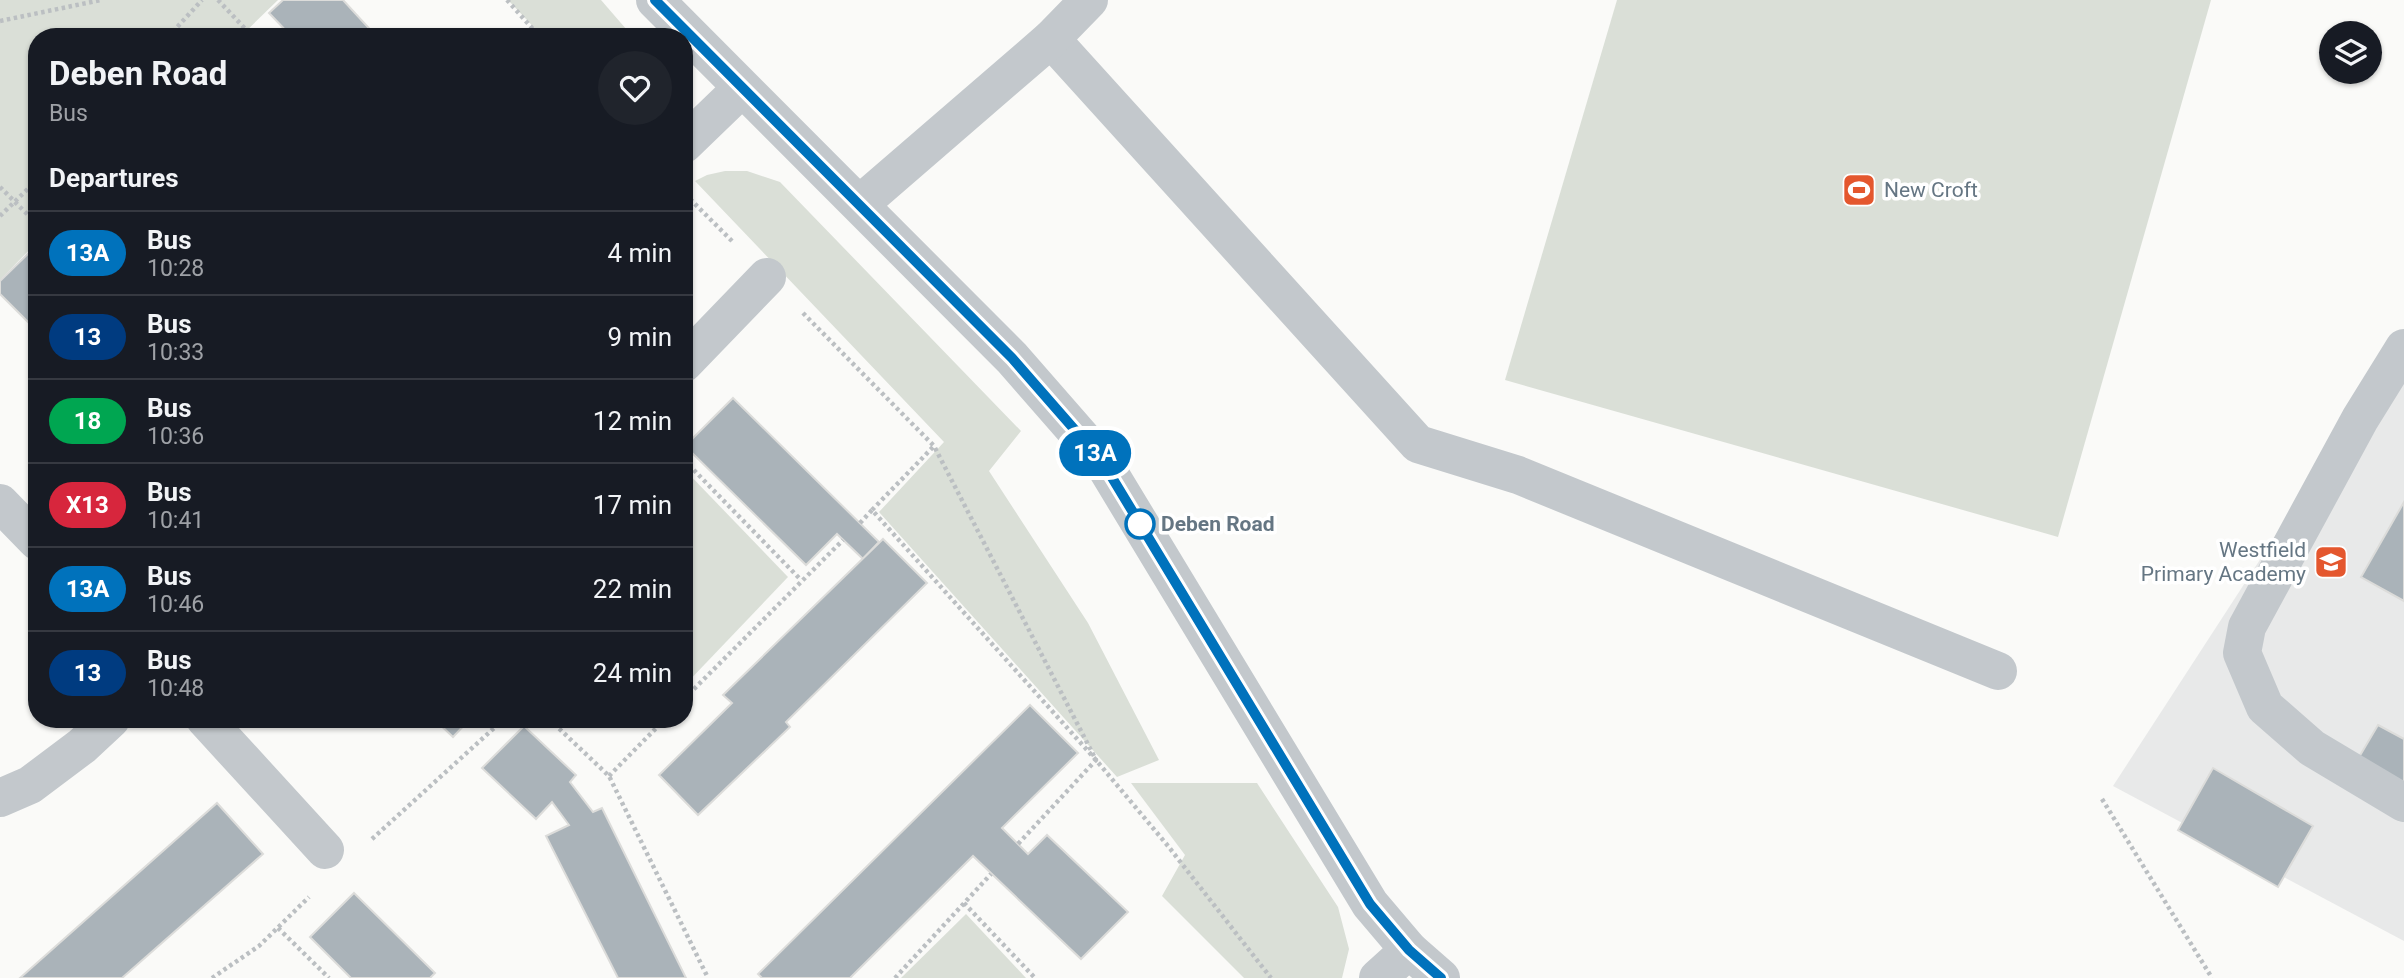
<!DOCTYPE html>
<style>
body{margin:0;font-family:Roboto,sans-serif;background:#20242c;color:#f1f3f6;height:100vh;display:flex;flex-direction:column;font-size:26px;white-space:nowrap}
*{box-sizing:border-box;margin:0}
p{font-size:23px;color:#9ea1a6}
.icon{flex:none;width:38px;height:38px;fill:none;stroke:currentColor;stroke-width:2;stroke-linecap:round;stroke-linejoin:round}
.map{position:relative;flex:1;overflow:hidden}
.sheet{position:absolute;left:28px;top:28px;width:665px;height:700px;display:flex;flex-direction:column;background:#171b24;border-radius:28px;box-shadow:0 2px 5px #0004}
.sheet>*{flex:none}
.badge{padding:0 14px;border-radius:23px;font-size:24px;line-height:46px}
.buttons{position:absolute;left:2319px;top:21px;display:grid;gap:14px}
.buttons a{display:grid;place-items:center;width:63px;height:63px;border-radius:50%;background:#171b24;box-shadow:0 2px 5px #0004;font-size:35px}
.map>.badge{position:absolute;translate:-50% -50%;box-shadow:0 0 0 4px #fff}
h2{padding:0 21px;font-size:26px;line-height:63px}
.round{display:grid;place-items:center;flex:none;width:74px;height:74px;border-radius:37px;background:#20242c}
.summary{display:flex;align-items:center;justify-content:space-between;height:119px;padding:0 21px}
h1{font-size:33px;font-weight:700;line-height:52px}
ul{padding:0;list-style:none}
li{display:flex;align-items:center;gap:21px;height:84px;padding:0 21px;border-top:2px solid #363941}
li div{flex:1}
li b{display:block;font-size:26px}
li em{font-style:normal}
li .badge{min-width:77px;font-weight:700;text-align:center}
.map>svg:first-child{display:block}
.built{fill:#e8e9e9}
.green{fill:#dadfd7}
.building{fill:#aab3b9;stroke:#dcdcda;stroke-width:2}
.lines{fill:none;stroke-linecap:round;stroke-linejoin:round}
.path{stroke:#bbbfc2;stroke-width:4.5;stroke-dasharray:3.5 3.5;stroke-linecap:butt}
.minor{stroke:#c3c8cc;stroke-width:38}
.line-casing{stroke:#fff;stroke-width:16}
.line{stroke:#0072bc;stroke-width:10}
.stop-dot{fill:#fff;stroke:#0072bc;stroke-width:3.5}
.labels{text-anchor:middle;stroke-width:7;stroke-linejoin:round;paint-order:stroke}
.poi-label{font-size:21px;fill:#657683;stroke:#fff;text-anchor:start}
.stop-label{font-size:21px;font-weight:bold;fill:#657683;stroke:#fff;text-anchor:start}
</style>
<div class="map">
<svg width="2404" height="978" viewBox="0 0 2404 978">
<rect width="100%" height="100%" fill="#fafaf8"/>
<!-- built -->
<polygon class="built" points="2404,338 2404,941 2113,786"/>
<!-- green -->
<g class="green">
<polygon points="0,0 278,0 240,37 37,37 37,242 0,280"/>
<polygon points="508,0 601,0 633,37 543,37"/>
<polygon points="1617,0 2211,0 2058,537 1505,380"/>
<polygon points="725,171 747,171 780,182 1021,431 989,471 1088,623 1159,760 1117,777 879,512 944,442 695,181 707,175"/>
<polygon points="684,469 788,577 684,686"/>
<polygon points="1131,783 1257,783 1338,907 1349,949 1342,978 1244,978 1162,896 1185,855"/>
<polygon points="966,914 1026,978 901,978"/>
</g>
<!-- building -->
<g class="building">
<polygon points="283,0 343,0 377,37 292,37 269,13"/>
<polygon points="34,248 37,251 37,331 0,294 0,281"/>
<polygon points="733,398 879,542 863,559 837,534 806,565 685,446"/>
<polygon points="2404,502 2404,601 2361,577"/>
<polygon points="883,539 927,583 786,722 790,727 698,815 659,775 732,703 723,695"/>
<polygon points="1030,705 1078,753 1002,828 1028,854 1047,835 1128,912 1081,959 973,856 850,978 762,978 758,974"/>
<polygon points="434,719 470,719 453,737"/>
<polygon points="2378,725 2404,739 2404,800 2352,769"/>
<polygon points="524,726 576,775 570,782 593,812 602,808 686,978 618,978 546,836 569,825 552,802 536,819 482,768"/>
<polygon points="2213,768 2313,826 2278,887 2178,830"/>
<polygon points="217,803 263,854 122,978 20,978"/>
<polygon points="354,893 435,973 430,978 351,978 310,937"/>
</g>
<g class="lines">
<!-- path -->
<g class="path">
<polyline points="218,0 253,37"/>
<polyline points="507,0 540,37"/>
<polyline points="0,21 101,0"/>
<polyline points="168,37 202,0"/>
<polyline points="0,187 37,224"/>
<polyline points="685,194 733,242"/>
<polyline points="0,216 37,180"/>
<polyline points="803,313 934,446 1096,760 1018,844"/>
<polyline points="684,460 801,580"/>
<polyline points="872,510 934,446"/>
<polyline points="860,523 872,510 1096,760 1168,846 1271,978"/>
<polyline points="684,699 843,540"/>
<polyline points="549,719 609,776 708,978"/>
<polyline points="609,776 665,719"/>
<polyline points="2102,799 2212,978"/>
<polyline points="372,839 504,719"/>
<polyline points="964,903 1035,978"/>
<polyline points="278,928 329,978"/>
<polyline points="212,978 259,946 309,897"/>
<polyline points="895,978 991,874"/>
</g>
<!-- minor -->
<g class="minor">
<polyline points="655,0 1012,358 1102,461 1370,904 1409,950 1441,978"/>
<polyline points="1051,39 1418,444 1518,475 1998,671"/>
<polyline points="684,144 741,89"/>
<polyline points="860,204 1051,39 1089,0"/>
<polyline points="2404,348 2360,419 2247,627 2242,653 2265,707 2312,748 2404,803"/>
<polyline points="684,363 767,277"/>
<polyline points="0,503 37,541"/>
<polyline points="205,719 325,850"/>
<polyline points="0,798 30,785 82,746 111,719"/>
<polyline points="1378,978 1409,950"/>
</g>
</g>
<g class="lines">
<defs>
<polyline id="line" points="655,0 1012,358 1102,461 1370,904 1409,950 1441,978"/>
</defs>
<!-- line casing -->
<use href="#line" class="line-casing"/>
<!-- line -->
<use href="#line" class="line"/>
</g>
<!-- icons -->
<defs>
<symbol id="stadium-square" viewBox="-11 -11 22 22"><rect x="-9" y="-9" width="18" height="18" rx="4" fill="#e4572e" stroke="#fff"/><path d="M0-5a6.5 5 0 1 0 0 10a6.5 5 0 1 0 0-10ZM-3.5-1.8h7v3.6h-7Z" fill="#fff"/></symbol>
<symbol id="school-square" viewBox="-11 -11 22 22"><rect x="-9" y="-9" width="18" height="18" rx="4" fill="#e4572e" stroke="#fff"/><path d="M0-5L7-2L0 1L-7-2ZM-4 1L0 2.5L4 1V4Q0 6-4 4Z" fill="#fff"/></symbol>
</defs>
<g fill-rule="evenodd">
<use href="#stadium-square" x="1840" y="171" width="38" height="38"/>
<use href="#school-square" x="2312" y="543" width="38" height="38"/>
</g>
<!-- markers -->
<circle class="stop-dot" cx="1140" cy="524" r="14"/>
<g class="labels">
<!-- poi labels -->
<g class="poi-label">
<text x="1884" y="197">New Croft</text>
<text x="2306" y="557" text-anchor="end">Westfield<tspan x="2306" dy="24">Primary Academy</tspan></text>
</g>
<!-- stop labels -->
<g class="stop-label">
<text x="1161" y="531">Deben Road</text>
</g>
</g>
</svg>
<div class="buttons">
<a><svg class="icon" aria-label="layers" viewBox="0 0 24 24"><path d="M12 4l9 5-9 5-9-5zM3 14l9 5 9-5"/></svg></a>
</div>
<b class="badge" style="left:1095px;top:453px;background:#0072bc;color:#fff">13A</b>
<section class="sheet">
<div class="summary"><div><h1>Deben Road</h1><p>Bus</p></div><a class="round"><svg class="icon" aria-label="heart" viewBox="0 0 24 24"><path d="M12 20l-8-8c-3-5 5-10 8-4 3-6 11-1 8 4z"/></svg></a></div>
<h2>Departures</h2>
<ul>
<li><span class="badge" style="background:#0072bc;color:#fff">13A</span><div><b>Bus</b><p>10:28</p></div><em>4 min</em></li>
<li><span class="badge" style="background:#003b80;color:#fff">13</span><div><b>Bus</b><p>10:33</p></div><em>9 min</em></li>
<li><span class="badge" style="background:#00a651;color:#fff">18</span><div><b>Bus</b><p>10:36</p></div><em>12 min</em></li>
<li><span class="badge" style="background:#d7263d;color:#fff">X13</span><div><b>Bus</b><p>10:41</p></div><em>17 min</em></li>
<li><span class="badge" style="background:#0072bc;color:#fff">13A</span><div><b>Bus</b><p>10:46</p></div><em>22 min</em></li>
<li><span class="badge" style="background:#003b80;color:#fff">13</span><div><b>Bus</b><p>10:48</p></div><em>24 min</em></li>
</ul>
</section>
</div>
